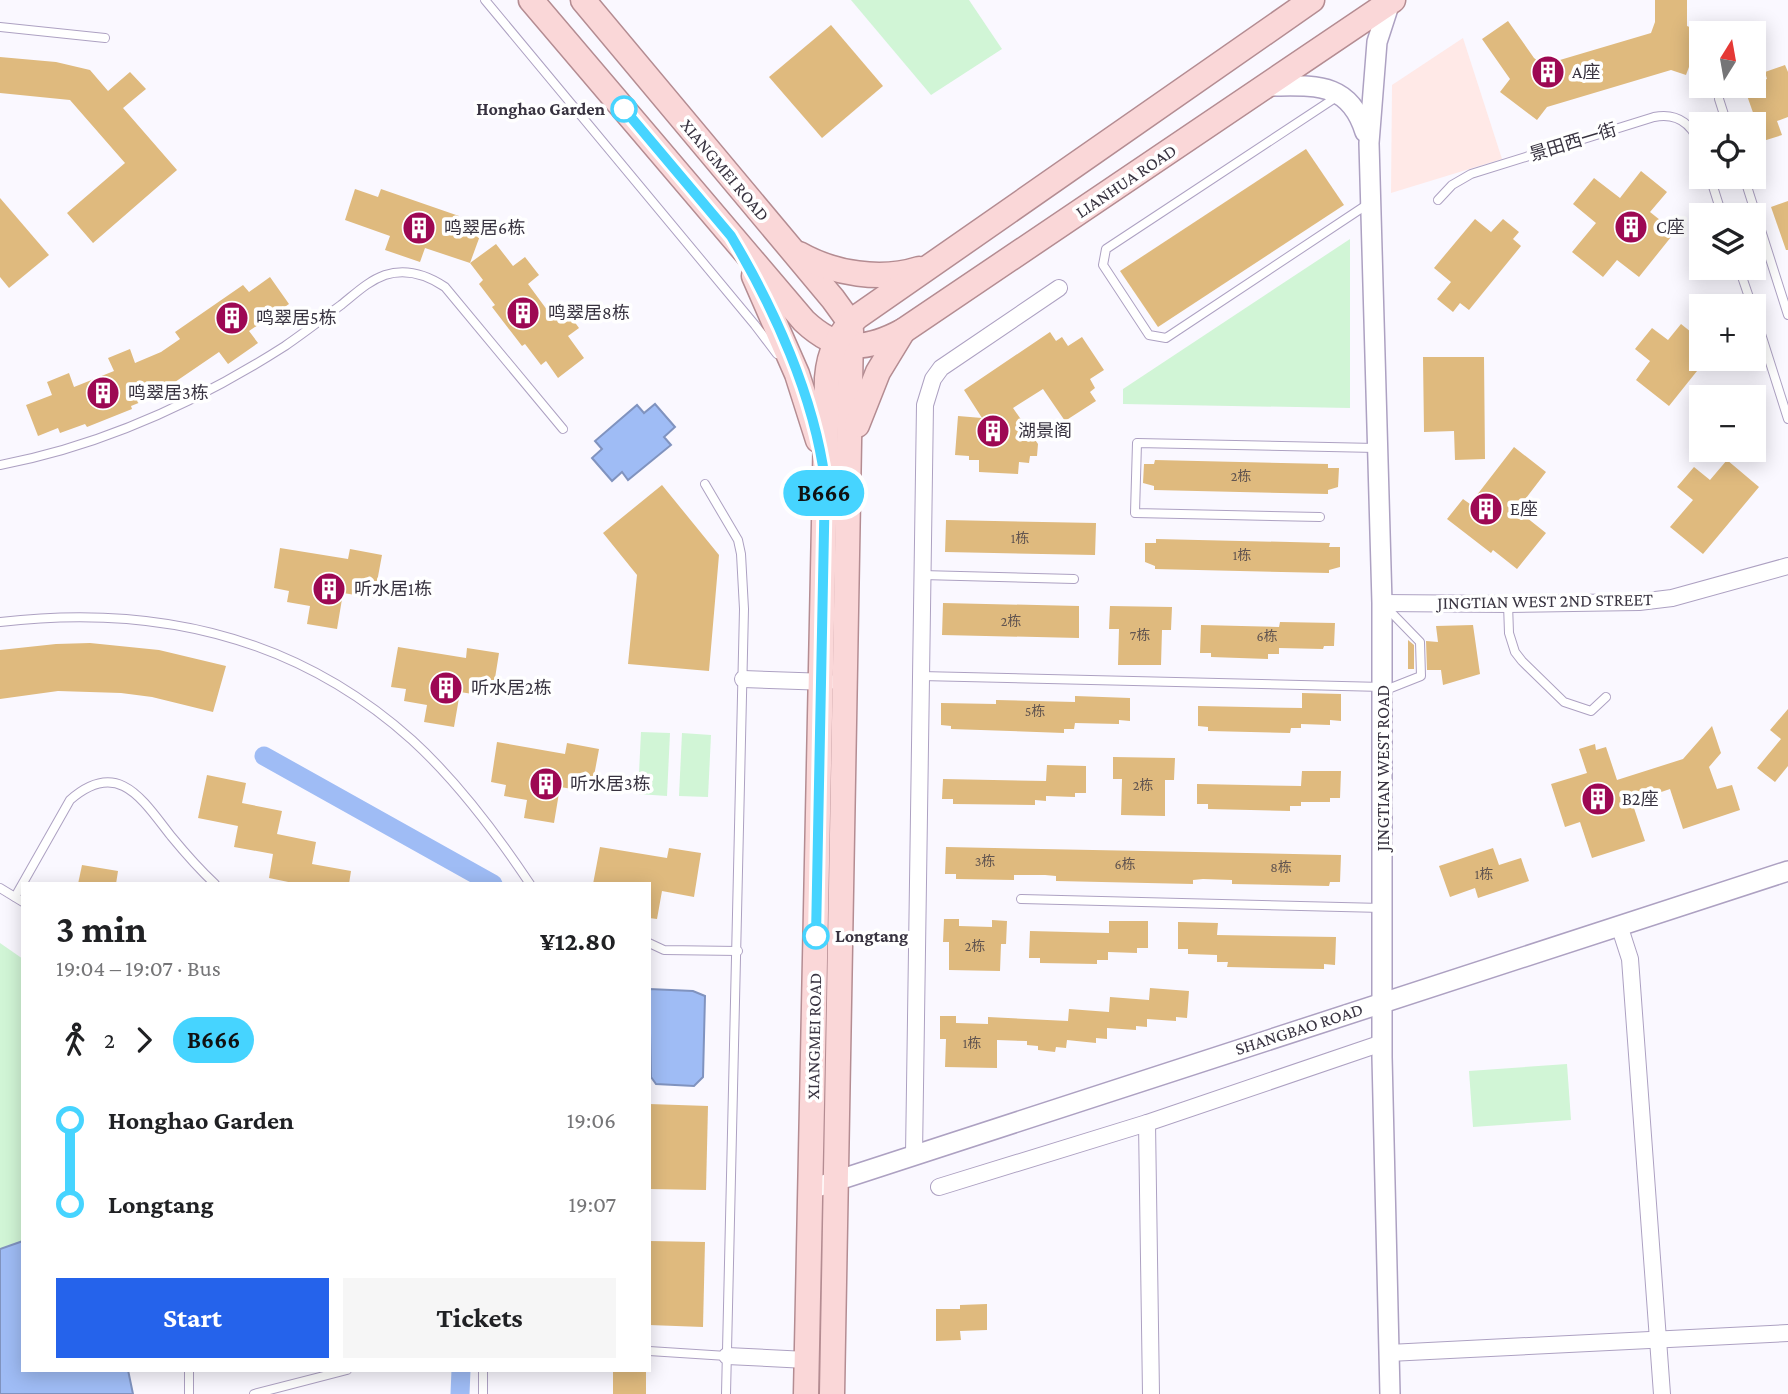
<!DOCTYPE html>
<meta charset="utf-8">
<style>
body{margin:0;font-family:"Crimson Pro","Noto Sans SC",serif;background:#f6f6f6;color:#202124;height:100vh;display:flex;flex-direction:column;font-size:26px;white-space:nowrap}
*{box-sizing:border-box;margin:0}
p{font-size:23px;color:#757577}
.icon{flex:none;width:38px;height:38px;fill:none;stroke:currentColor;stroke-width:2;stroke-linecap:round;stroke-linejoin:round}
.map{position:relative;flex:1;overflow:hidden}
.sheet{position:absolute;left:21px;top:882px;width:630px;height:490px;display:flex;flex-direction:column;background:#fff;border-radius:0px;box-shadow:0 4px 18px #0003}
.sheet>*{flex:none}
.badge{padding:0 14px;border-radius:23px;font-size:24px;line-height:46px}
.needle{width:46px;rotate:11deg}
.fabs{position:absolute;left:1689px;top:21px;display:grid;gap:14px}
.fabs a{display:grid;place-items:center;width:77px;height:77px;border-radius:0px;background:#fff;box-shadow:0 4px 18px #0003;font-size:35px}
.map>.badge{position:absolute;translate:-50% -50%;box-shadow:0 0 0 4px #fff}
.legs{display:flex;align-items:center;gap:10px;height:77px;padding:0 35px;font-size:23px}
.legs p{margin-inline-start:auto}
.head{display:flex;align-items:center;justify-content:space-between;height:119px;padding:0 35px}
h1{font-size:38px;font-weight:700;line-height:52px}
.action{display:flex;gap:14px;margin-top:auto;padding:14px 35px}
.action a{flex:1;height:80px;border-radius:0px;background:#2563eb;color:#fff;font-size:28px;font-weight:700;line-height:80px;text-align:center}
.action a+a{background:#f6f6f6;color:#202124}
ul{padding:0 35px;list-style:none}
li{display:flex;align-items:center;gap:24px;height:84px;font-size:26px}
li i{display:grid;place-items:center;width:10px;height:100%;margin:0 9px;background:currentColor}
li i::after{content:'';width:18px;height:18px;margin:-9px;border:5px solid;border-radius:50%;background:#fff}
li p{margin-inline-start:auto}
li:first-child i{background:linear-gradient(#0000 50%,currentColor 0)}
li:last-child i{background:linear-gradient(currentColor 50%,#0000 0)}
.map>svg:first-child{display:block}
.commercial{fill:#ffe9e7}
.green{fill:#d1f5d6}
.water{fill:#9fbcf5;stroke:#8093bf;stroke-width:2}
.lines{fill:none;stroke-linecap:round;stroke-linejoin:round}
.canal{stroke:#9fbcf5;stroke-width:19}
.building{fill:#dfba7e}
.service-casing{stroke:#ada1c2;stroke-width:10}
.minor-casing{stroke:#ada1c2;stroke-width:18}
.tertiary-casing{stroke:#ada1c2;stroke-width:22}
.primary-casing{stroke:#b48c92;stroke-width:27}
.service{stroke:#fff;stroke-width:8}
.minor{stroke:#fff;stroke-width:16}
.tertiary{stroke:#fff;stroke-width:19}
.primary{stroke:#fad7d8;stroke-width:24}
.line-1-casing{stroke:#fff;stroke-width:16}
.line-1{stroke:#46d4ff;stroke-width:10}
.stop-1-dot{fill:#fff;stroke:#46d4ff;stroke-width:3.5}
.labels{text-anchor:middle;stroke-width:7;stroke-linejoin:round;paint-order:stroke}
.number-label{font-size:14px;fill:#625550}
.poi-label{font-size:18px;fill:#383340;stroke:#fff;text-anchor:start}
.stop-label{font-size:18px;font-weight:bold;fill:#383340;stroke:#fff;text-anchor:end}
.street-label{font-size:18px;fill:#383340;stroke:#fff}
</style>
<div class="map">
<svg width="1788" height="1394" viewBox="0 0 1788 1394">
<rect width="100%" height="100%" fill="#faf8ff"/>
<!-- commercial -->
<polygon class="commercial" points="1463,38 1502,159 1391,193 1392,85"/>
<!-- green -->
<g class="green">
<polygon points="851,0 969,0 1002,49 931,95"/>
<polygon points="1350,239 1350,408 1123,404 1123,389"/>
<polygon points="641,732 670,733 667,796 638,794"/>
<polygon points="682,733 711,735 708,797 679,796"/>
<polygon points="0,943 23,959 23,1241 0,1249"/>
<polygon points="1567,1064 1571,1120 1473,1127 1469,1071"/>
</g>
<!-- water -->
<g class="water">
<polygon points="655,404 675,427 664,437 671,445 628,480 622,472 612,481 592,458 602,449 595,441 637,405 644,413"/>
<polygon points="649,989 693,991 705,996 703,1077 694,1086 656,1084 651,1077"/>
<polygon points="23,1241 23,1370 128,1370 133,1394 0,1394 0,1249"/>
</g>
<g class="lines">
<!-- canal -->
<g class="canal">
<polyline points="264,756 493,884"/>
<polyline points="460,1394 461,1370"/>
</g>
</g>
<!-- building -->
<g class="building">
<polygon points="1655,0 1687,0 1687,26 1702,32 1686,75 1671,70 1547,107 1537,120 1500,92 1510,79 1482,39 1508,21 1534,58 1543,65 1651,33 1655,22"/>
<polygon points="831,25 883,86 822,138 769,77"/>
<polygon points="0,57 56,62 90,70 108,91 130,72 146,89 123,108 177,170 93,243 67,213 125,163 70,100 0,93"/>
<polygon points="1785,65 1788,72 1788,117 1777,121 1782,135 1763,141 1744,87 1754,86 1754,83 1767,79 1765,72"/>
<polygon points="1306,149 1344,205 1158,327 1120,271"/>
<polygon points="1641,171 1667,192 1650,212 1675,232 1639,277 1617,260 1603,277 1572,252 1596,223 1573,204 1594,178 1620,198"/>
<polygon points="355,189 378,197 381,189 459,216 456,224 481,233 470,263 425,248 420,262 385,250 390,236 345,220"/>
<polygon points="0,198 49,255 9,288 0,277"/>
<polygon points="1788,201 1788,250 1786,250 1771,207"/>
<polygon points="1475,219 1491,232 1503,219 1519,232 1513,239 1521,246 1469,310 1460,303 1453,312 1437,299 1451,282 1434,268"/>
<polygon points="496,244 513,266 525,257 539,275 528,284 553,318 565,309 579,328 568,336 584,358 558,378 546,361 541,365 525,344 522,346 492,307 495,305 479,284 483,280 470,263"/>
<polygon points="270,277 289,304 249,331 258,343 228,364 219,352 175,382 153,391 156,396 131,406 132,409 87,427 85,424 60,433 58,428 38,436 26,405 52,395 47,382 69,373 74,387 114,371 108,358 130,349 135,363 161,352 180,339 175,332 243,285 249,292"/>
<polygon points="1681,324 1701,340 1701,366 1669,406 1636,380 1650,361 1635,349 1652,328 1668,340"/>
<polygon points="1050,332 1056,341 1062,337 1068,346 1082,337 1104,370 1090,379 1095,388 1090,392 1096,401 1065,421 1043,389 1013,408 1038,444 1037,456 1030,456 1029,463 1019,462 1018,474 979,472 979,460 969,460 969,456 955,455 958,416 982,418 964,390"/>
<polygon points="1423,357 1484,357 1485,459 1455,460 1454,431 1424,432"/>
<polygon points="1514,447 1546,472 1517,510 1546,533 1517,569 1493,550 1491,553 1447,519 1463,499 1470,504"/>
<polygon points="1155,460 1328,464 1328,468 1339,468 1338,487 1328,490 1328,494 1154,490 1154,486 1143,483 1144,464 1154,464"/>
<polygon points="1727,460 1759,487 1703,554 1670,527 1693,500 1677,487 1694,467 1710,480"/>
<polygon points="662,485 719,555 709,671 628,664 637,575 603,533"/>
<polygon points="946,520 1096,523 1095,555 945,552"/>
<polygon points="1156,539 1330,543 1329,547 1340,547 1340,567 1329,570 1329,573 1155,569 1155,566 1145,562 1145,543 1156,543"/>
<polygon points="280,548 348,559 350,549 382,555 374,598 343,593 337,629 307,624 310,606 287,602 289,591 274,588"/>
<polygon points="943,603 1079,606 1079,638 942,635"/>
<polygon points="1110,606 1172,607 1171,630 1162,630 1161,665 1118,665 1119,629 1109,629"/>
<polygon points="1280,622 1335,623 1334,646 1324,646 1323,649 1279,648 1279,654 1268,654 1268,659 1211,657 1211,653 1200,653 1201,625 1279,627"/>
<polygon points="1473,625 1480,674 1443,685 1441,670 1427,670 1426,641 1438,642 1436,626"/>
<polygon points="1408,640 1414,645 1414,669 1408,669"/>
<polygon points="90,643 159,650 226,666 213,712 152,697 121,693 58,691 0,699 0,650 56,644"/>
<polygon points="398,647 466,658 467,648 499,653 492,697 460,692 454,727 424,722 427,705 404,701 406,689 391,687"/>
<polygon points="1302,693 1341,694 1341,721 1330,720 1330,725 1301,724 1301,728 1291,728 1290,733 1208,731 1208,727 1198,726 1198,706 1302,708"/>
<polygon points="1075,696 1130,698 1130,721 1119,720 1119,724 1075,723 1074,729 1064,729 1064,733 951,729 951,726 941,725 941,703 996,704 996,700 1075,702"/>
<polygon points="1788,709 1788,766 1775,782 1757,768 1781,739 1770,730"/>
<polygon points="1712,726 1721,753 1709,767 1717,789 1732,785 1740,810 1683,829 1670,789 1632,802 1645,841 1592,858 1580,822 1565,827 1551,784 1587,773 1579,749 1595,744 1596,750 1606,747 1617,780 1683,759"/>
<polygon points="497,742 565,754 567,743 599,749 591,792 560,787 554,823 524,818 527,800 504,796 506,785 491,782"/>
<polygon points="1113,757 1175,758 1174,780 1165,780 1165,816 1121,815 1122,779 1113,779"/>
<polygon points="1047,765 1086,766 1086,793 1075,793 1075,797 1046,796 1046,801 1035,800 1035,805 953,804 953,799 942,799 943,779 1046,781"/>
<polygon points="1302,771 1341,771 1340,798 1330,798 1330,802 1301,802 1301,806 1290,806 1290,811 1208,809 1208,804 1197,804 1197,784 1301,786"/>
<polygon points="207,775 246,783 242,803 282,811 277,834 316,842 312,864 351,871 349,884 298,884 269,878 273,854 234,847 238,826 198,818"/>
<polygon points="600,847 667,858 669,848 701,853 694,897 662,891 657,919 649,918 649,884 593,884"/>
<polygon points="946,847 1341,855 1340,882 1330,882 1329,886 1232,884 1232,880 1203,879 1193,880 1193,884 1056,881 1056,876 1045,875 1014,875 1014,880 956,879 956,874 945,874"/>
<polygon points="1493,848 1499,865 1521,858 1529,881 1478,898 1475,888 1450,897 1439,866"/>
<polygon points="82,865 118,871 116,884 78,884"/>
<polygon points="944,919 959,919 959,926 992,927 992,920 1007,921 1006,944 1001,944 1000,971 949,970 949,942 943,942"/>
<polygon points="1109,921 1148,921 1148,948 1137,948 1137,953 1108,952 1108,960 1097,960 1097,964 1040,963 1040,958 1029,958 1030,931 1109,933"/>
<polygon points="1178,922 1218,923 1217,935 1336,937 1335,965 1324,964 1324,969 1227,967 1228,962 1217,962 1217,955 1188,954 1188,949 1178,949"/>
<polygon points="1150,988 1189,991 1187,1018 1176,1017 1176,1021 1147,1019 1147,1027 1136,1026 1136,1030 1107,1028 1107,1039 1096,1038 1096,1043 1067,1040 1066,1048 1056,1047 1055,1052 1038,1050 1038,1046 1027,1045 1027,1041 997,1040 997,1068 945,1067 946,1039 940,1039 940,1016 956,1016 956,1023 988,1024 988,1017 1068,1021 1069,1009 1109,1012 1110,997 1149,1000"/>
<polygon points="649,1104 708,1106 706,1190 649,1189"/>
<polygon points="649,1241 705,1242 703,1327 649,1325"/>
<polygon points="987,1304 987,1330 960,1331 961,1340 936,1341 936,1309 960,1309 960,1305"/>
<rect x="613" y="1370" width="33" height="24"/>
</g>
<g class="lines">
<defs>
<g id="service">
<polyline points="485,0 755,325 777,354"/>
<polyline points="0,27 105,38"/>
<polyline points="1338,96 1106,249 1103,265 1149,335 1166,338 1368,204"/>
<polyline points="1719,99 1727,124"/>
<polyline points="1710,177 1722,215"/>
<polyline points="1744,177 1788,315"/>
<path d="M1438 200 1452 185 1471 174 1654 117C1679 112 1694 126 1701 149"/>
<polyline points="1739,268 1752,306"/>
<polyline points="1754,312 1788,419"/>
<path d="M0 465C101 446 199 401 285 346 304 333 322 319 341 305 355 294 368 281 385 275 407 268 427 275 445 287L563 429"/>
<polyline points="705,484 738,540 741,554 744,609 726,1394"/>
<polyline points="1320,517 1135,513 1137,443 1376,448"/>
<polyline points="922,575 1074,579"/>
<polyline points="1508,604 1509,633 1515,652 1522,661 1564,702 1591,711 1606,697"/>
<path d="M0 622C153 604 295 635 412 740 457 781 496 833 530 884"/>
<polyline points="921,676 1383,687"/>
<polyline points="1383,691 1421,676 1420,642 1384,605"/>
<polyline points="0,888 23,902"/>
<path d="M15 897 70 800C118 758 142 799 171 836 185 853 199 869 215 884"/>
<polyline points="1021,899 1382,908"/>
<polyline points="649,943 664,950 738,951"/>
<polyline points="649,1351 727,1356"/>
<polyline points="483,1370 483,1394"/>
<polyline points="189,1394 189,1370"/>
<polyline points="254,1394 347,1370"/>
</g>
<g id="minor">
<polyline points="1382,603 1508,604 1639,602 1672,598 1788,566"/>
<polyline points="743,679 828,682"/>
<polyline points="1619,925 1630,959 1662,1394"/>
<polyline points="1147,1123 1151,1394"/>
<polyline points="914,1155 925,405 933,379 941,368 1059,288"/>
<polyline points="939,1187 1147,1123 1382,1043"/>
<polyline points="1389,1353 1788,1333"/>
<polyline points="727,1356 807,1360"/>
</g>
<g id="tertiary">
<polyline points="1386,1 1390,2 1377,42 1369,143 1382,603 1382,1057 1390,1394"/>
<path d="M1267 86C1313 86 1349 80 1365 132"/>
<polyline points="811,1189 1788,871"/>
</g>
<g id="primary">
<path d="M531 0 804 321C837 352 864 352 903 331L1393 0"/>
<polyline points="583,0 833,299 846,317 851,331 832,1394"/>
<path d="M799 254C834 274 881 281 919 269"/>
<polyline points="754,276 797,374 818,440"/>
<polyline points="857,425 878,372 903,331"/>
<path d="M806 1394 827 378C829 352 838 334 857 317L1312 0"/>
</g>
</defs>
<!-- service casing -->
<use href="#service" class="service-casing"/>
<!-- minor casing -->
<use href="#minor" class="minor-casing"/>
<!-- tertiary casing -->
<use href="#tertiary" class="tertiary-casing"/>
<!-- primary casing -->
<use href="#primary" class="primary-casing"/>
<!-- service -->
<use href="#service" class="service"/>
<!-- minor -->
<use href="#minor" class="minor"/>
<!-- tertiary -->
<use href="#tertiary" class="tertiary"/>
<!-- primary -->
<use href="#primary" class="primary"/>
</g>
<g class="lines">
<defs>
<path id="line-1" d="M624 109 731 236C774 308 814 396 825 480L816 936"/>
</defs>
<!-- line-1 casing -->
<use href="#line-1" class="line-1-casing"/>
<!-- line-1 -->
<use href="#line-1" class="line-1"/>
</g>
<!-- icons -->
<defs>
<symbol id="building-disc" viewBox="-11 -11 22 22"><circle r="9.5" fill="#9d0853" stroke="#fff"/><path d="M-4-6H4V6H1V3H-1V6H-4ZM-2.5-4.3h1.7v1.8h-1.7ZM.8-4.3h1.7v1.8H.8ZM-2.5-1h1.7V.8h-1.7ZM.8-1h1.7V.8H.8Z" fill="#fff"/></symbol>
</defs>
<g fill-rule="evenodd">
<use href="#building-disc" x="1529" y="53" width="38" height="38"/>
<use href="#building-disc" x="1612" y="208" width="38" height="38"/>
<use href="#building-disc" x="400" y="209" width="38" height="38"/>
<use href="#building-disc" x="504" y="294" width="38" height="38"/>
<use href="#building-disc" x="213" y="299" width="38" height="38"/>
<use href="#building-disc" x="84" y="374" width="38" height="38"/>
<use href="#building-disc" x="974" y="412" width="38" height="38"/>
<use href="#building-disc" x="1467" y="490" width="38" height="38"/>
<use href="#building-disc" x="310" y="570" width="38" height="38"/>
<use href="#building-disc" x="427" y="669" width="38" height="38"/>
<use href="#building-disc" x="527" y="765" width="38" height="38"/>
<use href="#building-disc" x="1579" y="780" width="38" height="38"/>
</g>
<!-- markers -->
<g class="stop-1-dot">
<circle cx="624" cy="109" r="12"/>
<circle cx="816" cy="936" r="12"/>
</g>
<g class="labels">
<!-- number labels -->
<g class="number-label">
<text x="1241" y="481">2栋</text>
<text x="1020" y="543">1栋</text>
<text x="1242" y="560">1栋</text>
<text x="1011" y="626">2栋</text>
<text x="1140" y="640">7栋</text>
<text x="1267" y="641">6栋</text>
<text x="1035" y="716">5栋</text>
<text x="1143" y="790">2栋</text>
<text x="985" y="866">3栋</text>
<text x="1125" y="869">6栋</text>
<text x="1281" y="872">8栋</text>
<text x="1484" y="879">1栋</text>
<text x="975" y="951">2栋</text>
<text x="972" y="1048">1栋</text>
</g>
<!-- poi labels -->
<g class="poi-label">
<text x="1572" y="78">A座</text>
<text x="1656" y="233">C座</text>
<text x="444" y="234">鸣翠居6栋</text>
<text x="548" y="319">鸣翠居8栋</text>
<text x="256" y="324">鸣翠居5栋</text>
<text x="128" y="399">鸣翠居3栋</text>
<text x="1018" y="437">湖景阁</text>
<text x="1510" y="515">E座</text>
<text x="354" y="595">听水居1栋</text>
<text x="471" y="694">听水居2栋</text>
<text x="570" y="790">听水居3栋</text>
<text x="1622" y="805">B2座</text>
</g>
<!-- stop labels -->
<g class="stop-label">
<text x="605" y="115">Honghao Garden</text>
<text x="835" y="942" text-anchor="start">Longtang</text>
</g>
<!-- street labels -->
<g class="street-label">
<text transform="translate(1573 142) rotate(-17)" y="6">景田西一街</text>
<text transform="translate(725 170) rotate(50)" y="6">XIANGMEI ROAD</text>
<text transform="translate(1126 181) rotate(-34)" y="6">LIANHUA ROAD</text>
<text transform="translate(1545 601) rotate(-1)" y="6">JINGTIAN WEST 2ND STREET</text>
<text transform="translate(1383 768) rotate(-90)" y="6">JINGTIAN WEST ROAD</text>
<text transform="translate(1299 1029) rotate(-18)" y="6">SHANGBAO ROAD</text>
<text transform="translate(814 1036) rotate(-89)" y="6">XIANGMEI ROAD</text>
</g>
</g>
</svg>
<div class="fabs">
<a><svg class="needle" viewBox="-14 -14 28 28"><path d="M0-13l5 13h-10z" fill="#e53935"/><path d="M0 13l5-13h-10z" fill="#757577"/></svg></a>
<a><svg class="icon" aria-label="locate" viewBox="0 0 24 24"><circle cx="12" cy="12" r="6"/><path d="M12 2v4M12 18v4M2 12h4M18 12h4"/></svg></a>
<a><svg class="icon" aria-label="layers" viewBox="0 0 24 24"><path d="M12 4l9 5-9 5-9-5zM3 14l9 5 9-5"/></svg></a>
<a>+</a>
<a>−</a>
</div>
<b class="badge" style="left:824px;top:493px;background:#46d4ff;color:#111">B666</b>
<section class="sheet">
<div class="head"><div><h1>3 min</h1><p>19:04 – 19:07 · Bus</p></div><b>¥12.80</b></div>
<div class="legs"><svg class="icon" aria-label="walk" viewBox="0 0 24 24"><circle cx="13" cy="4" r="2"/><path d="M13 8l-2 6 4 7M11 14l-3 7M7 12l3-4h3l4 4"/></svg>2<svg class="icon" aria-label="forward" viewBox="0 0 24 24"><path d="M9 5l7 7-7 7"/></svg><b class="badge" style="background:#46d4ff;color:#111">B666</b></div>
<ul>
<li><i style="color:#46d4ff"></i><b>Honghao Garden</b><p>19:06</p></li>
<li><i style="color:#46d4ff"></i><b>Longtang</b><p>19:07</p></li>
</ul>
<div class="action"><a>Start</a><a>Tickets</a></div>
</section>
</div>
